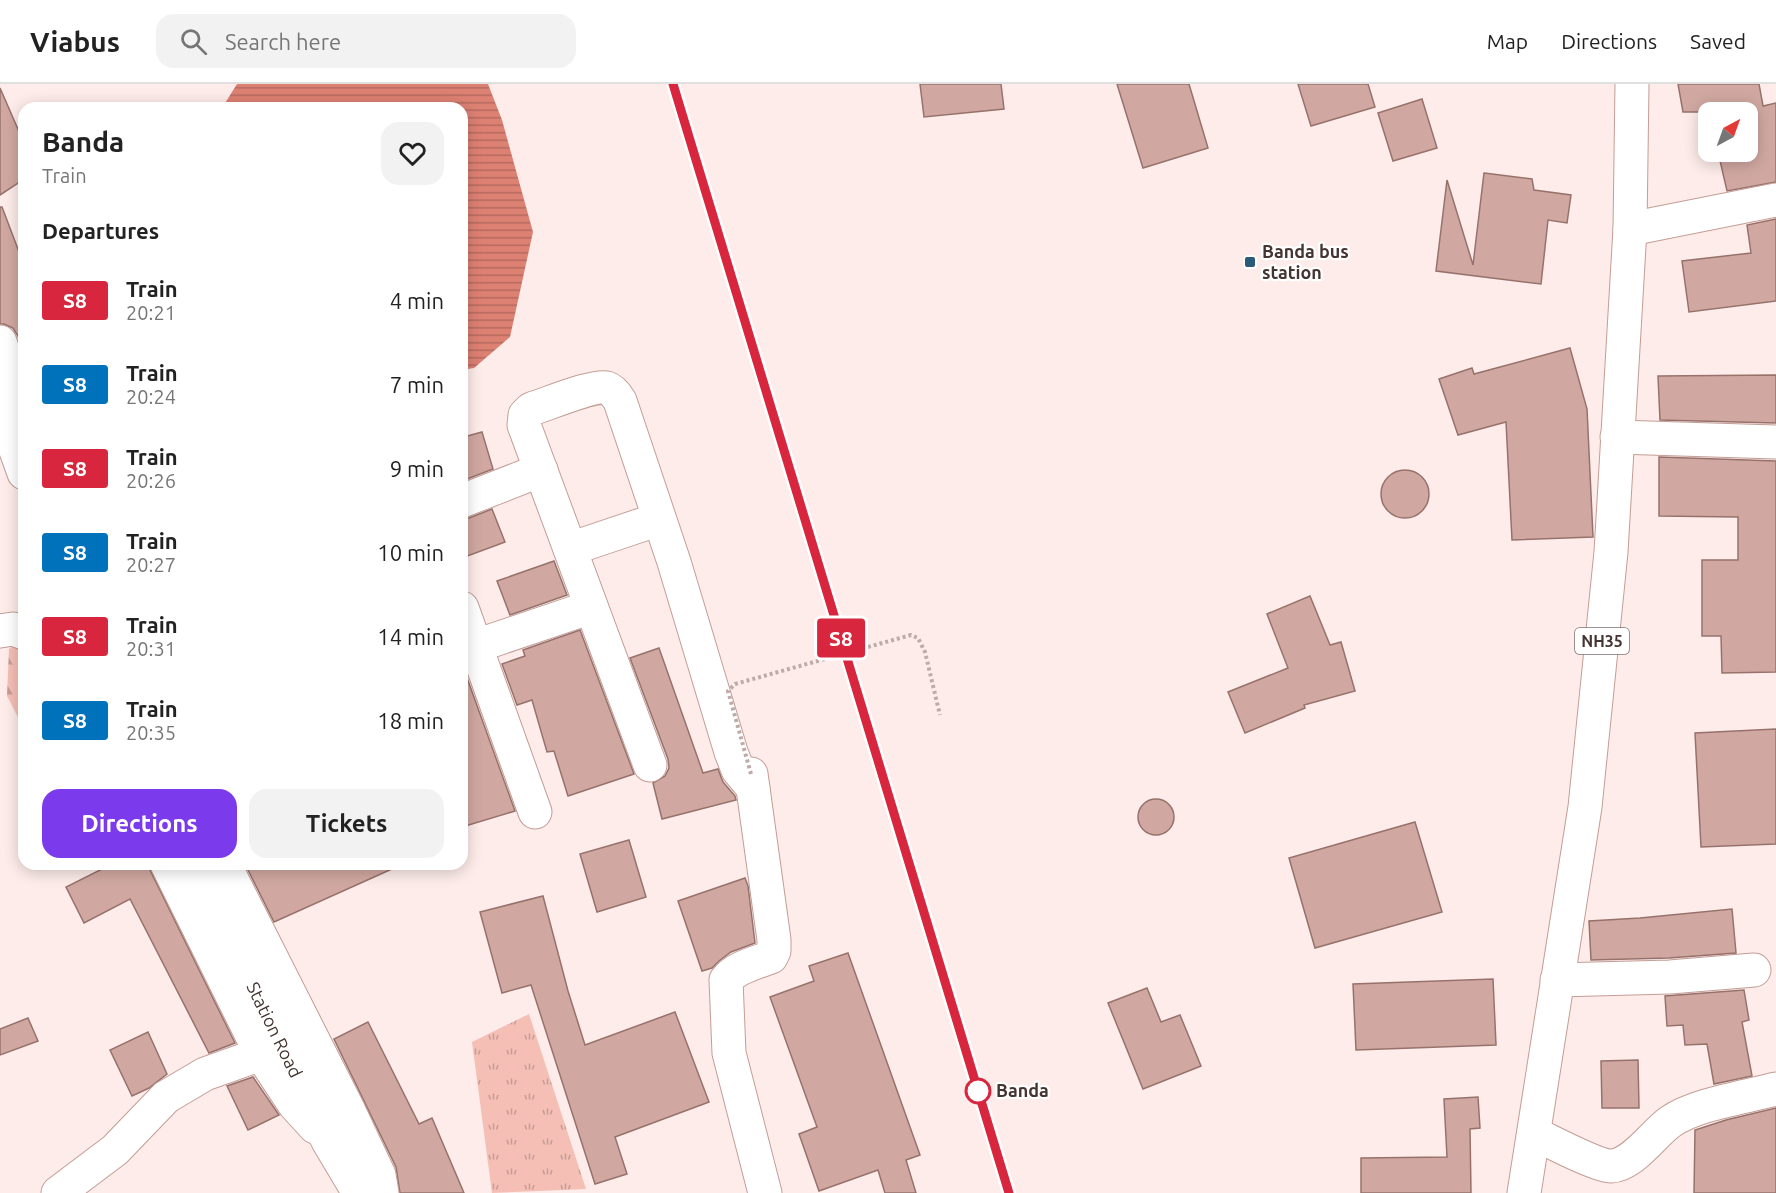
<!DOCTYPE html>
<style>
body{margin:0;font-family:Ubuntu,sans-serif;background:#f2f2f2;color:#222;height:100vh;display:flex;flex-direction:column;font-size:22px;white-space:nowrap}
*{box-sizing:border-box;margin:0}
p{font-size:20px;color:#767676}
.icon{flex:none;width:33px;height:33px;fill:none;stroke:currentColor;stroke-width:2;stroke-linecap:round;stroke-linejoin:round}
.map{position:relative;flex:1;overflow:hidden}
.drawer{position:absolute;left:18px;top:18px;width:450px;height:768px;display:flex;flex-direction:column;background:#fff;border-radius:18px;box-shadow:0 3px 15px #0003}
.drawer>*{flex:none}
.badge{padding:0 12px;border-radius:4px;font-size:21px;line-height:39px}
.needle{width:39px;rotate:41deg}
.tools{position:absolute;left:1698px;top:18px;display:grid;gap:12px}
.tools a{display:grid;place-items:center;width:60px;height:60px;border-radius:12px;background:#fff;box-shadow:0 3px 15px #0003;font-size:30px}
.map>.badge{position:absolute;translate:-50% -50%;box-shadow:0 0 0 3px #fff}
h2{padding:0 24px;font-size:22px;line-height:54px}
.round{display:grid;place-items:center;flex:none;width:63px;height:63px;border-radius:18px;background:#f2f2f2}
.summary{display:flex;align-items:center;justify-content:space-between;height:102px;padding:0 24px}
h1{font-size:28px;font-weight:700;line-height:45px}
.cta{display:flex;gap:12px;margin-top:auto;padding:12px 24px}
.cta a{flex:1;height:69px;border-radius:18px;background:#7c3aed;color:#fff;font-size:24px;font-weight:700;line-height:69px;text-align:center}
.cta a+a{background:#f2f2f2;color:#222}
ul{padding:0;list-style:none}
li{display:flex;align-items:center;gap:18px;height:84px;padding:0 24px}
li div{flex:1}
li b{display:block;font-size:22px}
li em{font-style:normal}
li .badge{min-width:66px;font-weight:700;text-align:center}
header{display:flex;align-items:center;gap:36px;box-sizing:border-box;height:84px;padding:0 30px;background:#fff;border-bottom:2px solid #e0e0e0}
header strong{font-size:28px}
nav{display:flex;gap:33px;margin-inline-start:auto;font-size:21px}
.search{width:420px;height:54px;background:#f2f2f2;display:flex;align-items:center;gap:15px;box-sizing:border-box;padding:0 21px;border-radius:18px;color:#767676;font-size:22px}
.map>svg:first-child{display:block}
.grass{fill:url(#grass-tufts)}
.forest{fill:url(#forest-firs)}
.water{fill:url(#water-rules)}
.building{fill:#d0a8a1;stroke:#97726c;stroke-width:1.5}
.lines{fill:none;stroke-linecap:round;stroke-linejoin:round}
.minor-casing{stroke:#c49d96;stroke-width:35}
.major-casing{stroke:#c49d96;stroke-width:35}
.highway-casing{stroke:#c49d96;stroke-width:35}
.minor{stroke:#fff;stroke-width:33}
.major{stroke:#fff;stroke-width:33}
.highway{stroke:#fff;stroke-width:33}
.rail-casing{stroke:#82716e;stroke-width:7}
.rail{stroke:#fff;stroke-width:4.5;stroke-dasharray:14;stroke-linecap:butt}
.path-bridge{stroke:#bcaba8;stroke-width:4;stroke-dasharray:3 3;stroke-linecap:butt}
.line-casing{stroke:#fff;stroke-width:14}
.line{stroke:#d7263d;stroke-width:9}
.poi-dot{fill:#2c5b7a;stroke:#fff;stroke-width:2}
.stop-dot{fill:#fff;stroke:#d7263d;stroke-width:3}
.labels{text-anchor:middle;stroke-width:4.5;stroke-linejoin:round;paint-order:stroke}
.shield{fill:#fff;stroke:#7d7270;stroke-width:1.5}
.shield-label{font-size:16px;font-weight:bold;fill:#453532}
.poi-label{font-size:18px;font-weight:bold;fill:#453532;stroke:#fff;text-anchor:start}
.street-label{font-size:18px;fill:#453532;stroke:#fff}
.stop-label{font-size:18px;font-weight:bold;fill:#453532;stroke:#fff;text-anchor:start}
</style>
<header>
<strong>Viabus</strong>
<div class="search"><svg class="icon" aria-label="search" viewBox="0 0 24 24"><circle cx="10" cy="10" r="6"/><path d="M15 15l6 6"/></svg>Search here</div>
<nav><a>Map</a><a>Directions</a><a>Saved</a></nav>
</header>
<div class="map">
<svg width="1776" height="1109" viewBox="0 0 1776 1109">
<defs>
<pattern id="grass-tufts" width="24" height="20" patternUnits="userSpaceOnUse" patternTransform="scale(1.5)"><rect width="24" height="20" fill="#f5bfb5"/><path d="M3 7l-1-3M5 7V3M7 7l1-3M15 17l-1-3M17 17v-4M19 17l1-3" fill="none" stroke="#c89c94"/></pattern>
<pattern id="forest-firs" width="22" height="20" patternUnits="userSpaceOnUse" patternTransform="scale(1.5)"><rect width="22" height="20" fill="#f5bfb5"/><path d="M5 1l3.5 6h-7zM16 11l3.5 6h-7z" fill="#c89c94"/></pattern>
<pattern id="water-rules" width="6" height="5" patternUnits="userSpaceOnUse" patternTransform="scale(1.5)"><rect width="6" height="5" fill="#dd8173"/><path d="M0 2.5h6" fill="none" stroke="#b56a5f"/></pattern>
</defs>
<rect width="100%" height="100%" fill="#fdece9"/>
<!-- grass -->
<polygon class="grass" points="529,930 586,1105 492,1109 472,958"/>
<!-- forest -->
<polygon class="forest" points="23,555 24,557 24,645 7,612 9,565"/>
<!-- water -->
<polygon class="water" points="237,0 488,0 502,36 533,148 510,253 474,284 462,286 462,24 222,24"/>
<!-- building -->
<g class="building">
<polygon points="920,0 1001,0 1004,25 924,33"/>
<polygon points="1117,0 1189,0 1208,64 1143,84"/>
<polygon points="1298,0 1368,0 1375,23 1311,42"/>
<polygon points="1678,0 1759,0 1763,22 1776,19 1776,98 1727,107 1718,68 1748,68 1748,28 1683,28"/>
<polygon points="0,4 24,59 24,95 0,111"/>
<polygon points="1422,15 1437,64 1393,77 1378,29"/>
<polygon points="1484,89 1532,95 1534,106 1571,111 1567,139 1548,136 1541,200 1436,187 1447,96 1473,181"/>
<polygon points="0,123 2,123 24,181 24,269 18,252 13,244 4,240 0,240"/>
<polygon points="1776,135 1776,217 1689,228 1682,177 1751,169 1747,141"/>
<polygon points="1570,264 1587,325 1593,453 1512,456 1506,338 1458,351 1439,295 1472,284 1474,290"/>
<polygon points="1776,291 1776,339 1660,336 1658,292"/>
<polygon points="482,348 493,385 462,397 462,352 464,353"/>
<polygon points="1659,373 1776,377 1776,588 1722,589 1721,552 1702,552 1702,476 1738,476 1738,433 1659,432"/>
<circle cx="1405" cy="410" r="24"/>
<polygon points="492,425 505,458 462,474 462,435 469,434"/>
<polygon points="554,477 567,511 510,531 497,497"/>
<polygon points="1310,512 1330,561 1341,558 1355,607 1304,621 1305,624 1245,649 1228,608 1288,584 1267,530"/>
<polygon points="580,546 634,690 568,712 554,667 547,668 532,616 517,621 502,580 525,572 523,566"/>
<polygon points="659,564 703,689 718,685 723,698 735,712 736,716 662,735 653,699 665,692 669,684 668,675 630,574"/>
<polygon points="462,580 515,727 462,743"/>
<polygon points="1776,645 1776,760 1701,763 1695,649"/>
<circle cx="1156" cy="733" r="18"/>
<polygon points="1415,738 1442,828 1315,864 1289,774"/>
<polygon points="629,756 646,813 597,828 580,770"/>
<polygon points="112,780 147,780 235,959 209,969 130,815 84,839 66,803"/>
<polygon points="245,780 403,780 274,838"/>
<polygon points="745,794 748,802 755,859 731,868 719,877 712,884 702,887 678,817"/>
<polygon points="543,812 568,907 585,961 675,928 709,1018 615,1053 627,1090 595,1100 531,901 502,909 480,828"/>
<polygon points="1732,825 1736,869 1669,874 1591,876 1589,837 1640,834"/>
<polygon points="848,869 920,1071 906,1076 916,1109 885,1109 878,1086 819,1107 799,1050 817,1043 770,913 814,897 809,882"/>
<polygon points="1493,895 1496,961 1356,966 1353,900"/>
<polygon points="1147,904 1161,938 1180,931 1201,982 1143,1005 1108,919"/>
<polygon points="1744,906 1749,936 1742,938 1752,992 1714,1000 1707,960 1685,961 1683,941 1667,942 1665,912"/>
<polygon points="28,934 38,957 0,971 0,945"/>
<polygon points="368,938 419,1040 432,1034 464,1109 400,1109 396,1083 334,955"/>
<polygon points="148,948 167,990 149,1004 132,1012 110,966"/>
<polygon points="1638,976 1639,1024 1602,1024 1601,977"/>
<polygon points="253,993 279,1031 248,1046 227,1002"/>
<polygon points="1478,1013 1480,1044 1470,1045 1471,1109 1361,1109 1361,1074 1447,1073 1444,1015"/>
<polygon points="1776,1024 1776,1109 1694,1109 1695,1046 1726,1036"/>
</g>
<g class="lines">
<defs>
<g id="minor">
<polyline points="1630,145 1776,116"/>
<polyline points="0,258 24,325"/>
<polyline points="1617,353 1776,358"/>
<polyline points="462,417 541,386"/>
<polyline points="570,465 659,435"/>
<polyline points="462,524 535,728"/>
<polyline points="0,547 13,545 24,549"/>
<polyline points="476,562 591,523"/>
<path d="M650 681 524 341 525 331 531 325C545 321 595 300 607 304 613 306 617 312 620 317L674 478 731 668 738 686 753 704"/>
<path d="M751 690 774 856V867L771 873C756 879 736 883 726 896L729 969 765 1109"/>
<polyline points="167,780 261,970"/>
<polyline points="224,780 348,1025 379,1091 382,1109"/>
<polyline points="1557,896 1670,893 1754,886"/>
<path d="M1535 1050C1550 1057 1597 1082 1611 1082 1633 1081 1653 1050 1670 1038 1695 1020 1746 1013 1776 1005"/>
<polyline points="58,1109 115,1066 166,1013 205,990 261,970 294,1020 315,1043"/>
</g>
<g id="major">
<polyline points="0,322 24,389"/>
<polyline points="194,780 328,1057 359,1109"/>
</g>
<polyline id="highway" points="1524,1109 1585,723 1611,468 1630,145 1632,0"/>
</defs>
<!-- minor casing -->
<use href="#minor" class="minor-casing"/>
<!-- major casing -->
<use href="#major" class="major-casing"/>
<!-- highway casing -->
<use href="#highway" class="highway-casing"/>
<!-- minor -->
<use href="#minor" class="minor"/>
<!-- major -->
<use href="#major" class="major"/>
<!-- highway -->
<use href="#highway" class="highway"/>
<defs>
<polyline id="rail" points="673,0 1009,1109"/>
</defs>
<!-- rail casing -->
<use href="#rail" class="rail-casing"/>
<!-- rail -->
<use href="#rail" class="rail"/>
<!-- path-bridge -->
<polyline class="path-bridge" points="751,690 728,607 735,600 911,551 918,554 925,568 940,631"/>
</g>
<g class="lines">
<defs>
<polyline id="line" points="673,0 1009,1109"/>
</defs>
<!-- line casing -->
<use href="#line" class="line-casing"/>
<!-- line -->
<use href="#line" class="line"/>
</g>
<!-- markers -->
<rect class="poi-dot" x="1244" y="172" width="12" height="12" rx="3"/>
<circle class="stop-dot" cx="978" cy="1007" r="12"/>
<g class="labels">
<!-- shield labels -->
<rect class="shield" x="1575" y="544" width="54" height="26" rx="4.5"/>
<g class="shield-label">
<text x="1602" y="563">NH35</text>
</g>
<!-- poi labels -->
<g class="poi-label">
<text x="1262" y="174">Banda bus<tspan x="1262" dy="21">station</tspan></text>
</g>
<!-- street labels -->
<g class="street-label">
<text transform="translate(274 946) rotate(64)" y="6">Station Road</text>
</g>
<!-- stop labels -->
<g class="stop-label">
<text x="996" y="1013">Banda</text>
</g>
</g>
</svg>
<div class="tools">
<a><svg class="needle" viewBox="-14 -14 28 28"><path d="M0-13l5 13h-10z" fill="#e53935"/><path d="M0 13l5-13h-10z" fill="#767676"/></svg></a>
</div>
<b class="badge" style="left:841px;top:554px;background:#d7263d;color:#fff">S8</b>
<section class="drawer">
<div class="summary"><div><h1>Banda</h1><p>Train</p></div><a class="round"><svg class="icon" aria-label="heart" viewBox="0 0 24 24"><path d="M12 20l-8-8c-3-5 5-10 8-4 3-6 11-1 8 4z"/></svg></a></div>
<h2>Departures</h2>
<ul>
<li><span class="badge" style="background:#d7263d;color:#fff">S8</span><div><b>Train</b><p>20:21</p></div><em>4 min</em></li>
<li><span class="badge" style="background:#0072bc;color:#fff">S8</span><div><b>Train</b><p>20:24</p></div><em>7 min</em></li>
<li><span class="badge" style="background:#d7263d;color:#fff">S8</span><div><b>Train</b><p>20:26</p></div><em>9 min</em></li>
<li><span class="badge" style="background:#0072bc;color:#fff">S8</span><div><b>Train</b><p>20:27</p></div><em>10 min</em></li>
<li><span class="badge" style="background:#d7263d;color:#fff">S8</span><div><b>Train</b><p>20:31</p></div><em>14 min</em></li>
<li><span class="badge" style="background:#0072bc;color:#fff">S8</span><div><b>Train</b><p>20:35</p></div><em>18 min</em></li>
</ul>
<div class="cta"><a>Directions</a><a>Tickets</a></div>
</section>
</div>
